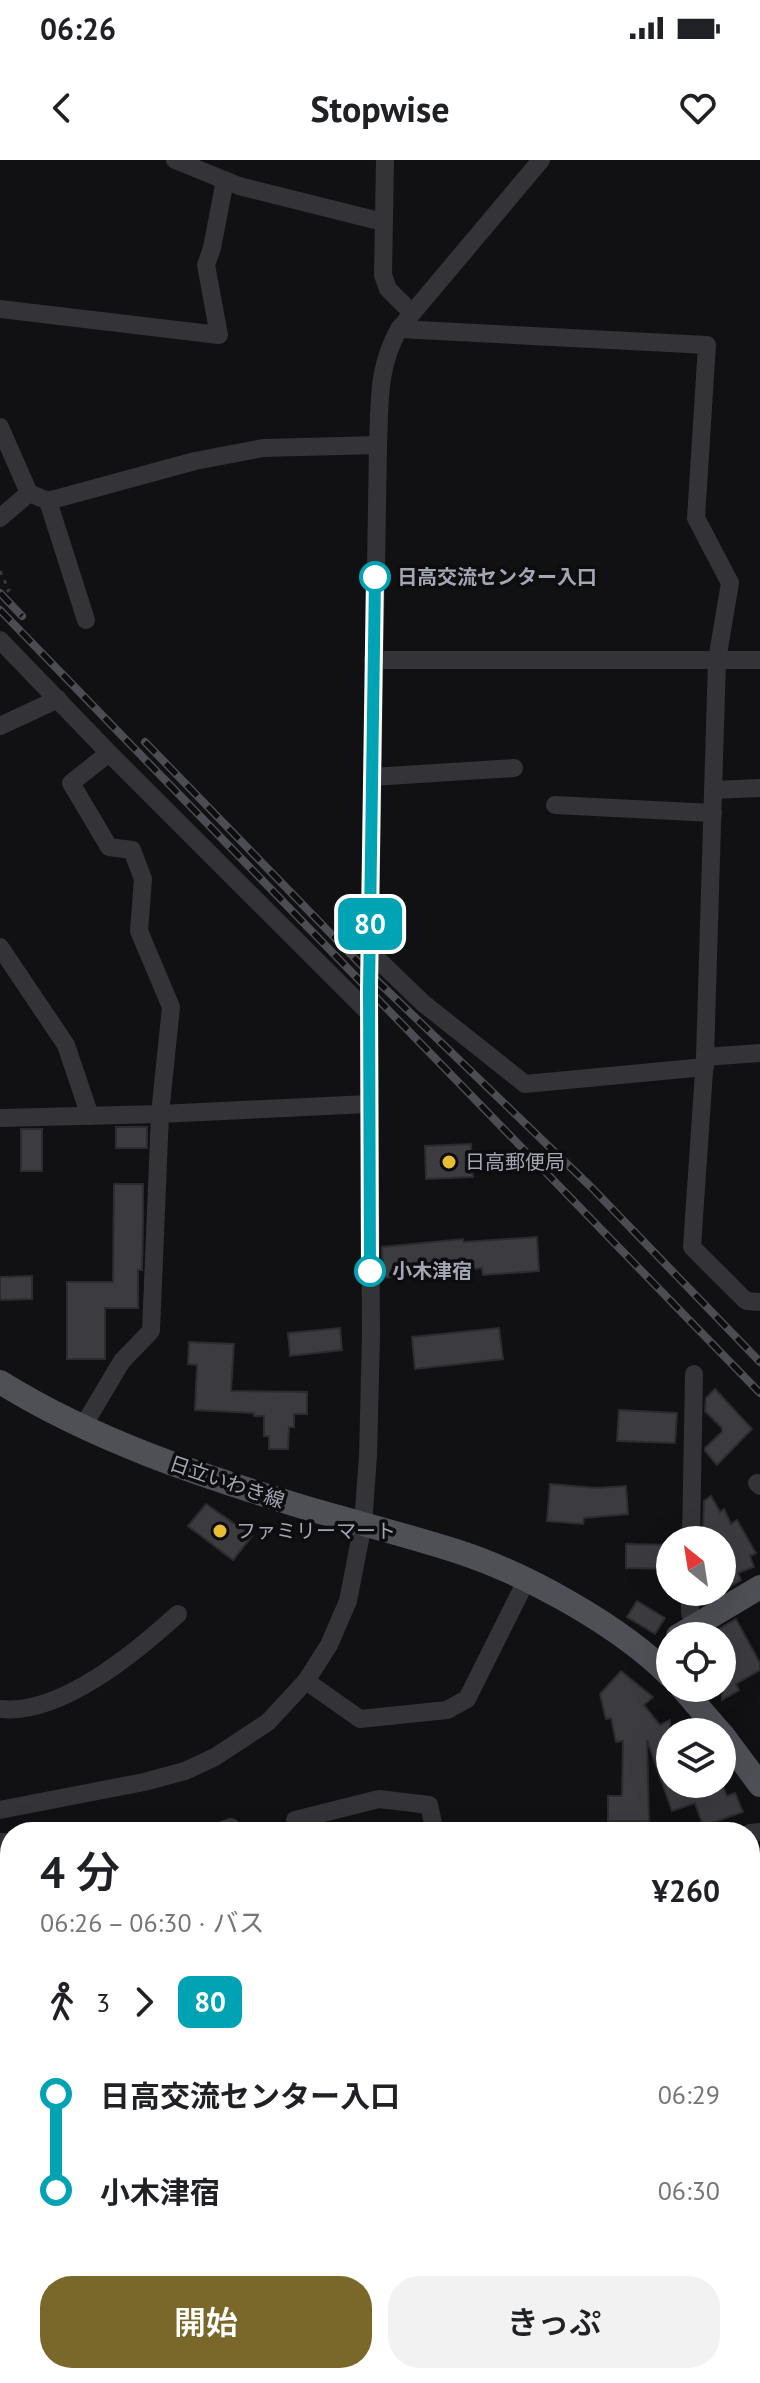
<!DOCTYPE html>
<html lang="ja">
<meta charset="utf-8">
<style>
body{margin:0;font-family:"PT Sans","Noto Sans JP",sans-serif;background:#f2f2f2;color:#202124;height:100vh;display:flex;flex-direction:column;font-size:30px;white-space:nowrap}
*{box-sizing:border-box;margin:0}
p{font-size:26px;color:#757577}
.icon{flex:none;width:44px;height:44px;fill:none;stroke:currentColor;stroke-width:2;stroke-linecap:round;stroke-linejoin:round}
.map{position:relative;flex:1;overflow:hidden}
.panel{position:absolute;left:0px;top:1662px;width:760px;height:562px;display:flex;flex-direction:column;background:#fff;border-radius:32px 32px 0 0;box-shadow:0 8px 32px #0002}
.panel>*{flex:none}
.badge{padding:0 16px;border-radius:12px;font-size:28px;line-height:52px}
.needle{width:52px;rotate:330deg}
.controls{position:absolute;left:656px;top:1366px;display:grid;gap:16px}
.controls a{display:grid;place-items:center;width:80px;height:80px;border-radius:50%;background:#fff;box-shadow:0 8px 32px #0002;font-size:40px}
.map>.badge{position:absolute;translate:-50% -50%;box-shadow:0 0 0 4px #fff}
.legs{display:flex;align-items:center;gap:12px;height:88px;padding:0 40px;font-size:26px}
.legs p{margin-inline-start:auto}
.headline{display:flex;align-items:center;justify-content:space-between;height:136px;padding:0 40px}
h1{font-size:44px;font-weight:600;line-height:60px}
.primary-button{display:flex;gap:16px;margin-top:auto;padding:16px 40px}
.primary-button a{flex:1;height:92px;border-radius:32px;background:#7a682b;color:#fff;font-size:32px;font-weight:600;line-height:92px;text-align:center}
.primary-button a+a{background:#f2f2f2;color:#202124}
ul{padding:0 40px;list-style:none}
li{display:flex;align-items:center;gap:28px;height:96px;font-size:30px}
li i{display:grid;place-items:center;width:12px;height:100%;margin:0 10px;background:currentColor}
li i::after{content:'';width:20px;height:20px;margin:-10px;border:6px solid;border-radius:50%;background:#fff}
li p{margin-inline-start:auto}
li:first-child i{background:linear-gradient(#0000 50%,currentColor 0)}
li:last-child i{background:linear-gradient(currentColor 50%,#0000 0)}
.status{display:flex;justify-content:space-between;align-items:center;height:56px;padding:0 40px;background:#fff;direction:ltr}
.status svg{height:22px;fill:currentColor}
header{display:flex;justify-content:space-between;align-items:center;height:104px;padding:0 40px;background:#fff;font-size:36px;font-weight:600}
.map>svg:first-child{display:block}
.building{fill:#3c3b40;stroke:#2c2b2f;stroke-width:2}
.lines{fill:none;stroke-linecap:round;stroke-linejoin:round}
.path{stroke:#393a3e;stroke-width:3;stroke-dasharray:4 6;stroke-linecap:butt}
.minor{stroke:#333338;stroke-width:18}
.major{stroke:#4f5056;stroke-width:24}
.rail-casing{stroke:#4c4d52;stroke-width:8}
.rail{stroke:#0d0c0e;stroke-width:5;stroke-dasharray:15;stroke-linecap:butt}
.line-1-casing{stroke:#fff;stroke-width:18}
.line-1{stroke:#00a3b4;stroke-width:12}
.stop-1-dot{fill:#fff;stroke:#00a3b4;stroke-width:4}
.poi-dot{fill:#e9be33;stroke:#0d0c0e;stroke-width:3}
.labels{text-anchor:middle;stroke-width:7;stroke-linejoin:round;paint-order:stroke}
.stop-label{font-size:20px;font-weight:bold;fill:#a3a6b3;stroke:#0d0c0e;text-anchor:start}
.poi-label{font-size:20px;fill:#a3a6b3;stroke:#0d0c0e;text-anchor:start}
.street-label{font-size:20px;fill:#a3a6b3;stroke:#0d0c0e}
</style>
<div class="status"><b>06:26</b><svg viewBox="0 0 49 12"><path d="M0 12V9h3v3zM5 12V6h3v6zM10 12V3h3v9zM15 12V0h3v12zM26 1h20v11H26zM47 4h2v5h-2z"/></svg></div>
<header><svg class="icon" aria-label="back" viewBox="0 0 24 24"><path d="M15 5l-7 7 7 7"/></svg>Stopwise<svg class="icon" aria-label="heart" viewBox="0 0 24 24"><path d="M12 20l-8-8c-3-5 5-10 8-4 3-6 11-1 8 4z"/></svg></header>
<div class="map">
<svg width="760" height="2223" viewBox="0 0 760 2223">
<rect width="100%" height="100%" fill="#111113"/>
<!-- building -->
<g class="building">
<rect x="116" y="967" width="31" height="21"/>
<rect x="21" y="969" width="21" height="42"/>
<polygon points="471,984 473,1017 426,1019 425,986"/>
<polygon points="114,1024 143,1024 143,1063 142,1110 138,1110 138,1148 105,1148 105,1199 67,1199 67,1122 113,1122"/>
<polygon points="537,1077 539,1111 483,1115 482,1108 383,1118 382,1087 463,1079 464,1082"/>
<polygon points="32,1116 32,1139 0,1140 0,1117"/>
<polygon points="340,1168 342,1190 290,1196 288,1173"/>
<polygon points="499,1168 503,1199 415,1209 412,1177"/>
<polygon points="189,1182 234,1184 231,1231 307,1232 307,1254 294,1254 294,1267 289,1267 288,1289 269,1289 269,1276 264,1276 264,1256 254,1256 254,1253 195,1250 197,1205 188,1204"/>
<polygon points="715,1229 752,1269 717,1305 705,1291 705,1288 722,1272 722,1268 705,1251 706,1238"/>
<polygon points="619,1250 677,1253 675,1283 617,1281"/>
<polygon points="550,1324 596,1328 626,1326 628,1354 584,1358 583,1364 547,1361"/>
<polygon points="711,1336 720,1352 724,1349 731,1364 737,1360 756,1393 750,1396 754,1407 738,1413 741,1420 722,1431 722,1380 709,1380 703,1370 704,1341"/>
<polygon points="206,1344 252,1376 233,1400 188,1366"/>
<polygon points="626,1384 670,1385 670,1409 626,1408"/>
<polygon points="637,1441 665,1458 655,1474 627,1457"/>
<polygon points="736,1459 760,1503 760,1510 736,1524 739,1530 722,1540 722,1476 707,1476"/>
<polygon points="621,1511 653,1537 644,1545 660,1565 670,1560 670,1624 722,1624 727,1636 735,1633 743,1652 703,1666 695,1643 672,1651 647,1580 649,1661 608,1661 608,1636 622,1636 623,1581 616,1582 611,1558 606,1559 600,1534"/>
</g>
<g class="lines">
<!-- path -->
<polyline class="path" points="0,411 9,430 0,438"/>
<!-- minor -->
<g class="minor">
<polyline points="175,0 239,26 383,62"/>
<polyline points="385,0 383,115 388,129 412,153"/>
<polyline points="0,149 219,175 206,105 212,88 225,20"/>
<polyline points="399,169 707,185 696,358 730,423 717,500 705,897 692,1087 746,1141 760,1142"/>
<polyline points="0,267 29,333 48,341"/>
<polyline points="0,358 29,333"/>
<polyline points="86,460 48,341 195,301 263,288 378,285"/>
<polyline points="0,480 109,593"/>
<polyline points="373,500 760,500"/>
<polyline points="0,566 58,539"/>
<polyline points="372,617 514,608"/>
<polyline points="714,630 760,628"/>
<polyline points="555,645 713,653"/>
<polyline points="0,787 66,885 90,956"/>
<polyline points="370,792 423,843 525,924 705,907"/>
<polyline points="705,897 760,893"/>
<polyline points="0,958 160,954 368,944"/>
<polyline points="82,1268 122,1201 151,1171 160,954 171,847 139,771 143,719 132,690 109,687 71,623 109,593 369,853"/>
<polyline points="757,1323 760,1326"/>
<polyline points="691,1380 694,1214"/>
<polyline points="690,1432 690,1453 696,1465"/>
<polyline points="306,1521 360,1559 447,1550 467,1539 526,1421"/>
<path d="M0 1549C60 1556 136 1492 178 1454"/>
<path d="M0 1650 144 1622 185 1611 215 1597 268 1562 306 1521 329 1485 348 1441 363 1364 368 1296 371 1175 369 830 378 285C380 241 377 209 399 169L541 0"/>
<polyline points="295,1660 379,1639 429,1645 435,1672"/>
<polyline points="218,1672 231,1667"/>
<polyline points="750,1673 760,1672"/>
<polyline points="0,1682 10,1682"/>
<polyline points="0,1770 10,1772"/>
<polyline points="750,1888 760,1890"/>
<polyline points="0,1955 10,1953"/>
<polyline points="750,2062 760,2064"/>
<polyline points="435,2214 436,2223"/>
</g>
<!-- major -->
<g class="major">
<path d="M0 1222C93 1280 199 1315 303 1347 354 1362 406 1375 456 1391 525 1413 619 1465 670 1516"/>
<polyline points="678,1476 760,1427"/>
<polyline points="682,1528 720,1572"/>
<polyline points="722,1574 760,1625"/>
<polyline points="750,2009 760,1947"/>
<polyline points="662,2223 667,2214"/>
</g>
<defs>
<g id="rail">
<polyline points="0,433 22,456"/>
<polyline points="0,450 760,1233"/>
<polyline points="145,582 369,813 592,1028 760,1202"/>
</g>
</defs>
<!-- rail casing -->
<use href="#rail" class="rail-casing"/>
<!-- rail -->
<use href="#rail" class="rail"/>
</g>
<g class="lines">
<defs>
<polyline id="line-1" points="370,1111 369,830 375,417"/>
</defs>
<!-- line-1 casing -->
<use href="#line-1" class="line-1-casing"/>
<!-- line-1 -->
<use href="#line-1" class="line-1"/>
</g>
<!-- markers -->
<g class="stop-1-dot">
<circle cx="375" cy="417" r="14"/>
<circle cx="370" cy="1111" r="14"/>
</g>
<g class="poi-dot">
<circle cx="449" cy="1002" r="8"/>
<circle cx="220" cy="1371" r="8"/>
</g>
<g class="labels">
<!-- stop labels -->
<g class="stop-label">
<text x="397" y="424">日高交流センター入口</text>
<text x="392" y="1118">小木津宿</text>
</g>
<!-- poi labels -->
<g class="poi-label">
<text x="465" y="1009">日高郵便局</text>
<text x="236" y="1378">ファミリーマート</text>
</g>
<!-- street labels -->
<g class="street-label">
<text transform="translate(227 1322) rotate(19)" y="7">日立いわき線</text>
</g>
</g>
</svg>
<div class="controls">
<a><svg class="needle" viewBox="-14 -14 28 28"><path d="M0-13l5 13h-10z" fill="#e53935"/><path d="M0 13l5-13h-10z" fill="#757577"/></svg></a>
<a><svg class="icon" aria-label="locate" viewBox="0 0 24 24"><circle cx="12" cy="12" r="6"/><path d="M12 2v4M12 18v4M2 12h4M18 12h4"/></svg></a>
<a><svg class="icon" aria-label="layers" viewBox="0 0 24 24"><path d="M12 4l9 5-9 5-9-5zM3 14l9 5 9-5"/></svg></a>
</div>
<b class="badge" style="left:370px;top:764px;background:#00a3b4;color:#fff">80</b>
<section class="panel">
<div class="headline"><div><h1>4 分</h1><p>06:26 – 06:30 · バス</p></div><b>¥260</b></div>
<div class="legs"><svg class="icon" aria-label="walk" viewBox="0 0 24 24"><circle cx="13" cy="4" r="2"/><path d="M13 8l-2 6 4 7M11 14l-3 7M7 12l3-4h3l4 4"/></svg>3<svg class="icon" aria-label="forward" viewBox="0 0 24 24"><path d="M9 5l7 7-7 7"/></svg><b class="badge" style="background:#00a3b4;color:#fff">80</b></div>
<ul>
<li><i style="color:#00a3b4"></i><b>日高交流センター入口</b><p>06:29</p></li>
<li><i style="color:#00a3b4"></i><b>小木津宿</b><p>06:30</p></li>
</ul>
<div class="primary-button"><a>開始</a><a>きっぷ</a></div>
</section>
</div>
